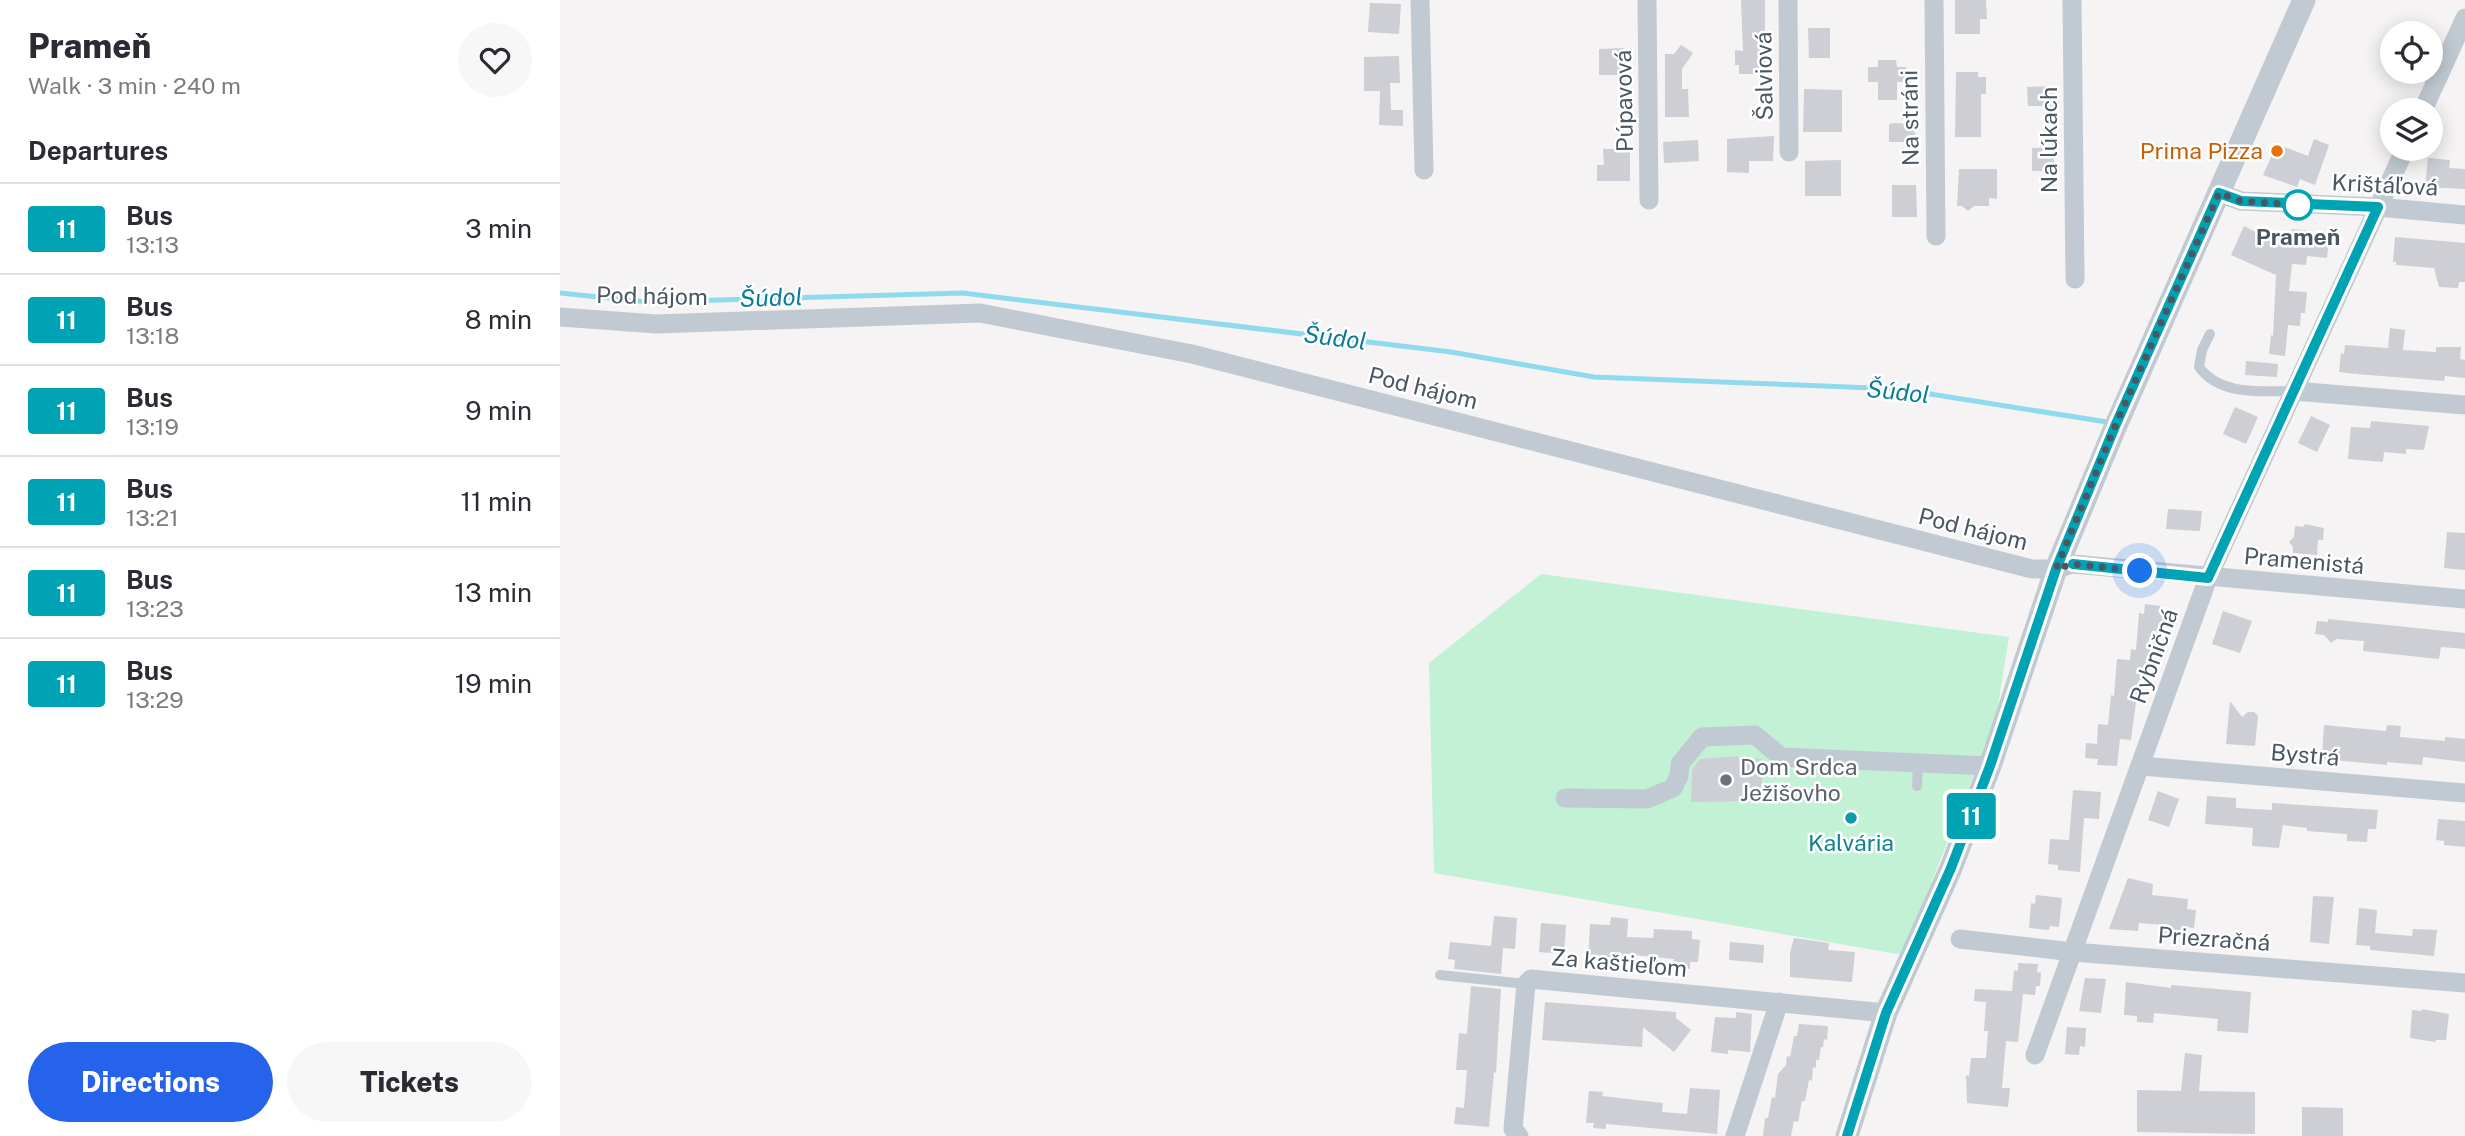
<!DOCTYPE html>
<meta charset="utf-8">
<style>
body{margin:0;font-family:"Public Sans",sans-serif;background:#f7f7f7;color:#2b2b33;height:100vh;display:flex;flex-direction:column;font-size:26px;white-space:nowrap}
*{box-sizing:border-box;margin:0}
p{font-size:23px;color:#7c7c81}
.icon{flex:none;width:38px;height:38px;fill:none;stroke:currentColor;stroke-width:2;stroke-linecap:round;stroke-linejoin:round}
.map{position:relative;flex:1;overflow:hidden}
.drawer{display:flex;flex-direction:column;background:#fff;width:560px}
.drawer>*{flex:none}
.badge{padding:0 14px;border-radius:5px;font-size:24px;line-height:46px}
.buttons{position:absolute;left:1820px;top:21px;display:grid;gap:14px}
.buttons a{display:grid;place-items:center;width:63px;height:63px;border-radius:50%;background:#fff;box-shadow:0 4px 18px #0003;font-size:35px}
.you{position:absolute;width:35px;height:35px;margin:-18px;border:5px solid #fff;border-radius:50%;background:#1a73e8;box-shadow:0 0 0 10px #1a73e833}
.map>.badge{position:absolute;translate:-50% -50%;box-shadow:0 0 0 4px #fff}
h2{padding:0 28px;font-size:26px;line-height:63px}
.round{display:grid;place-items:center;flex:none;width:74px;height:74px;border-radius:37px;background:#f7f7f7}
.headline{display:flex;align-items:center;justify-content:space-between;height:119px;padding:0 28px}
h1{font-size:33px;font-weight:800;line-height:52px}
.primary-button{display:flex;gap:14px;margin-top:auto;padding:14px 28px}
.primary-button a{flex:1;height:80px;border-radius:42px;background:#2563eb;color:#fff;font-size:28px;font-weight:800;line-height:80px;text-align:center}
.primary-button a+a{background:#f7f7f7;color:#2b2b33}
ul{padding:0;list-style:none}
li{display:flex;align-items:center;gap:21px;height:91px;padding:0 28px;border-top:2px solid #e1e1e2}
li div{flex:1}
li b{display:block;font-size:26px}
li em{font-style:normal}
li .badge{min-width:77px;font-weight:700;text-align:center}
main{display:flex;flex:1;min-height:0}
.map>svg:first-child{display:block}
.green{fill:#c3f1d5}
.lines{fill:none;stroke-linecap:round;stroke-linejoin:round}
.stream{stroke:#90daee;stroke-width:5}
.building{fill:#cdcfd5}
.service{stroke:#c1cad2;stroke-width:10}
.minor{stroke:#c1cad2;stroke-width:19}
.tertiary{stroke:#c1cad2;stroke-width:23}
.line-casing{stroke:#fff;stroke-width:16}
.line{stroke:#00a3b4;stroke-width:10}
.walk{stroke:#4a5661;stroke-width:7;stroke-dasharray:0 12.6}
.food-dot{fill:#e8710a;stroke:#fff;stroke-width:2.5}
.stop-dot{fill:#fff;stroke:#00a3b4;stroke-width:3.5}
.worship-dot{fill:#6b7280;stroke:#fff;stroke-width:2.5}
.culture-dot{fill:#0f9aa8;stroke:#fff;stroke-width:2.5}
.labels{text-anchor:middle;stroke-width:5;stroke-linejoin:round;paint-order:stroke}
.street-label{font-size:23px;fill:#4a5661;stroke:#fff}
.food-label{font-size:23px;fill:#c56008;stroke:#fff;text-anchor:end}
.stop-label{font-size:23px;font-weight:bold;fill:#4a5661;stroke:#fff}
.worship-label{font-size:23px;fill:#5b616d;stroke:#fff;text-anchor:start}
.culture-label{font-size:23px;fill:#0d838f;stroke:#fff}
.water-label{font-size:24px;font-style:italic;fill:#0c7c9b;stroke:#fff}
</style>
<main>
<section class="drawer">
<div class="headline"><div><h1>Prameň</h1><p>Walk · 3 min · 240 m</p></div><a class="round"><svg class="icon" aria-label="heart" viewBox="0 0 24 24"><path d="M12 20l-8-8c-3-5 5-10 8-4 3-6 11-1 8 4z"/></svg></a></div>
<h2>Departures</h2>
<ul>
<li><span class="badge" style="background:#00a3b4;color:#fff">11</span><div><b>Bus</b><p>13:13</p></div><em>3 min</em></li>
<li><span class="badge" style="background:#00a3b4;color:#fff">11</span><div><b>Bus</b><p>13:18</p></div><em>8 min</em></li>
<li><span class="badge" style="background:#00a3b4;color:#fff">11</span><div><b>Bus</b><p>13:19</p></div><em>9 min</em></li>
<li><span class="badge" style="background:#00a3b4;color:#fff">11</span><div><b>Bus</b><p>13:21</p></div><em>11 min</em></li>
<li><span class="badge" style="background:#00a3b4;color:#fff">11</span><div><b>Bus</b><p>13:23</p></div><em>13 min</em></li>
<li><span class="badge" style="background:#00a3b4;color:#fff">11</span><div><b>Bus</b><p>13:29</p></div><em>19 min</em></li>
</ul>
<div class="primary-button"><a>Directions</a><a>Tickets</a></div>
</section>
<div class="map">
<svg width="1905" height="1136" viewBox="0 0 1905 1136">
<rect width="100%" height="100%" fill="#f5f3f3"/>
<!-- green -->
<polygon class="green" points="981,574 1449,637 1436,718 1343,955 874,873 869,663"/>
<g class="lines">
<!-- stream -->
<polyline class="stream" points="0,293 87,302 403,293 891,352 1034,377 1339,389 1547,422"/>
</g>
<!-- building -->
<g class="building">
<polygon points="1181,0 1205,0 1205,74 1179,74 1179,65 1175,65 1175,50 1183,51"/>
<polygon points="1395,0 1426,0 1427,19 1420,19 1420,34 1395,34"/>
<polygon points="810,3 841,4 839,34 808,32"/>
<polygon points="1248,28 1270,28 1270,58 1249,58"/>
<polygon points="1121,45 1133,53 1122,69 1122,89 1128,89 1129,117 1105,117 1105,54 1114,54"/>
<polygon points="1064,48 1065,75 1039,75 1039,49"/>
<polygon points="839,56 840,83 830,83 831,110 843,110 843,126 819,125 820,91 804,91 804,57"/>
<polygon points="1318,60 1336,60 1337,67 1346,67 1346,82 1337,82 1337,100 1318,100 1318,82 1308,82 1308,67 1318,67"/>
<polygon points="1396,72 1418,72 1418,77 1426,77 1426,94 1421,94 1421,137 1395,137"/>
<polygon points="1494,86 1494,106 1468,106 1467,87"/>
<polygon points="1244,89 1282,90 1282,132 1243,132"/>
<polygon points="1335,123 1355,124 1355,142 1329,142 1329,124"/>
<polygon points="1214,136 1213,161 1189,161 1189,173 1167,172 1167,139"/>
<polygon points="1754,139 1769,145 1755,185 1740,179 1737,187 1703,175 1717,144 1748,156"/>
<polygon points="1138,140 1139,161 1104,163 1103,142"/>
<rect x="1472" y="148" width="22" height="23"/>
<polygon points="1043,149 1070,149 1070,181 1037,181 1037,165 1044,165"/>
<polygon points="1868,158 1890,160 1889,168 1905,169 1905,189 1865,187"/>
<polygon points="1281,160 1281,196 1245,196 1245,161"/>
<polygon points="1399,169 1437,169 1437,199 1429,198 1429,206 1414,206 1408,211 1402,206 1397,206"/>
<polygon points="1332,185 1356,185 1357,217 1332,217"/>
<polygon points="1684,226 1715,242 1730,244 1732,229 1752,231 1751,234 1769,236 1767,258 1747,256 1746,265 1732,264 1729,291 1747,292 1745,313 1741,313 1740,326 1728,325 1725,356 1709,354 1711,335 1713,336 1716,275 1671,255"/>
<polygon points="1835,237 1905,243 1905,282 1899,282 1898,288 1879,287 1874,268 1836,265 1836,262 1833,262"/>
<polygon points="1830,328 1845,330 1843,350 1876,352 1876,347 1901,347 1900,359 1905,360 1905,378 1885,376 1884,381 1796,374 1796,371 1795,374 1779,372 1781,353 1784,354 1785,345 1828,348"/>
<polygon points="1686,361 1718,364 1717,377 1685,375"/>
<polygon points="1675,407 1698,417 1686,444 1663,434"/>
<polygon points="1751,416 1770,425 1757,452 1738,443"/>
<polygon points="1811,421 1869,426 1864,450 1846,449 1846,454 1824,452 1823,462 1788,459 1791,427 1810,428"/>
<polygon points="1608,509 1642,511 1640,531 1606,529"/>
<polygon points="1745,524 1764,528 1763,540 1758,540 1757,555 1733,553 1733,547 1729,542 1734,537 1735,526 1743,527"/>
<polygon points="1887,532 1905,533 1905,570 1884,568"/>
<polygon points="1585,604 1601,606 1601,615 1604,615 1604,627 1607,632 1603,635 1602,639 1594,639 1588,680 1579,680 1571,740 1560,739 1557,766 1537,765 1538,759 1525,758 1526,743 1537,744 1538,724 1548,725 1551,695 1554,696 1557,659 1570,660 1571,649 1576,650 1579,613 1584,614"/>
<polygon points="1663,611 1692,621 1680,653 1652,644"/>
<polygon points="1768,619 1905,633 1905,649 1881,647 1879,659 1803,651 1804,641 1776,639 1771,643 1764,635 1755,634 1757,621 1768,622"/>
<polygon points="1670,701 1682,717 1688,712 1694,712 1698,716 1695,746 1666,744"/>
<polygon points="1764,725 1826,731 1827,725 1841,726 1840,737 1885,741 1885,737 1905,739 1905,762 1863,757 1862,765 1827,762 1827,765 1762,759"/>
<polygon points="1178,756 1178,759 1202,759 1202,801 1131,802 1132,769 1140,759"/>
<polygon points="1513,790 1541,792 1539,819 1524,818 1520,872 1498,870 1498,865 1488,864 1490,839 1509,840"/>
<polygon points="1598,791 1619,799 1609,827 1588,820"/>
<polygon points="1647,796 1676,798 1676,808 1712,810 1712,803 1818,810 1816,829 1808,829 1807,842 1787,841 1787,834 1747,831 1747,828 1723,825 1719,848 1692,846 1693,828 1645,824"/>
<polygon points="1878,819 1905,821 1905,847 1884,845 1884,841 1876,840"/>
<polygon points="1568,878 1593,884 1592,895 1628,899 1627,909 1636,910 1634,928 1625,927 1624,935 1604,933 1604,925 1579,923 1578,931 1549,929"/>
<polygon points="1476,895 1502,898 1499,927 1490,926 1489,930 1469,928 1471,903 1475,904"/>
<polygon points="1753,896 1774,897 1769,944 1750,942"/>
<polygon points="1799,908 1817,910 1815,933 1852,936 1853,929 1877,930 1874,956 1810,950 1810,946 1796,945"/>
<polygon points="934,916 957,918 955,949 943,948 941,974 894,969 895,960 888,959 890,942 931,946"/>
<polygon points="1051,917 1068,919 1067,937 1093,938 1094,929 1132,931 1132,939 1140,940 1138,962 1130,962 1130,969 1113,967 1114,959 1065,954 1064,963 1028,960 1030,924 1050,925"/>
<polygon points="981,923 1006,925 1004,954 979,952"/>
<polygon points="1234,938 1269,943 1268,950 1295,952 1292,982 1230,977 1230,953"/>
<polygon points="1170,942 1204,945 1203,963 1169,960"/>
<polygon points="1458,963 1478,964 1477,972 1481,973 1480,986 1476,986 1475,995 1463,994 1458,1042 1446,1041 1442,1088 1450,1088 1448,1107 1407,1103 1406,1075 1409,1076 1411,1058 1426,1058 1428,1031 1424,1031 1426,1002 1414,1001 1415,989 1452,991 1454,970 1458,971"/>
<polygon points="1525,978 1546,979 1541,1013 1519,1011"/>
<polygon points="1566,982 1611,988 1611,985 1691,992 1688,1033 1657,1031 1658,1019 1594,1013 1593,1023 1577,1022 1577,1016 1564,1015"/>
<polygon points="911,986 941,989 936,1073 934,1072 929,1127 894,1124 896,1107 904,1108 907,1070 896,1070 899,1033 907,1034"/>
<polygon points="985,1002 1116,1012 1116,1018 1131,1030 1114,1052 1083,1027 1082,1047 982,1040"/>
<polygon points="1862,1009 1889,1014 1886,1040 1876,1040 1875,1042 1850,1038 1852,1010 1862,1011"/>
<polygon points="1176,1012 1192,1014 1190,1052 1168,1050 1168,1054 1151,1052 1155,1017 1176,1018"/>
<polygon points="1239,1024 1268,1026 1267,1040 1264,1039 1263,1047 1261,1047 1259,1060 1256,1060 1256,1068 1253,1067 1252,1081 1249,1080 1245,1101 1242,1101 1238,1122 1234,1121 1231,1136 1203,1136 1205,1118 1208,1118 1212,1097 1215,1098 1218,1074 1226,1065 1227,1056 1230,1057 1234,1036 1237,1036"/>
<polygon points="1507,1027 1526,1028 1525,1047 1520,1046 1519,1055 1505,1054"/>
<polygon points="1625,1053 1642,1055 1639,1091 1695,1092 1695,1134 1577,1132 1577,1090 1621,1091"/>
<polygon points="1130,1088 1160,1090 1157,1134 1046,1124 1046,1129 1033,1128 1034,1123 1026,1123 1029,1091 1043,1092 1042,1096 1103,1103 1102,1112 1127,1114"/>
<polygon points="1742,1107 1783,1108 1783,1136 1742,1136"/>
</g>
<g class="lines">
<!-- service -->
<g class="service">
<path d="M1650 334 1642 350 1639 367C1660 396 1701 391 1734 391"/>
<polyline points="1357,786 1358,763"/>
<polyline points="880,975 966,984"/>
</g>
<!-- minor -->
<g class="minor">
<polyline points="860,0 864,170"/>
<polyline points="1087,0 1089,200"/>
<polyline points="1228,0 1229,152"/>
<polyline points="1374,0 1376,236"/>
<polyline points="1512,0 1515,279"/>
<polyline points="1863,110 1905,18"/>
<polyline points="1659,193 1681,201 1818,207 1905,215"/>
<polyline points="0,317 96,324 420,313 632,354 1472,569 1496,569 1513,564 1905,599"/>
<polyline points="1734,391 1905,405"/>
<polyline points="1581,766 1905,793"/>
<polyline points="1005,798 1087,799 1113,788 1119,776 1120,764 1142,737 1195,735 1221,757 1430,766"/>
<polyline points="1400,939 1513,952 1905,983"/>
<polyline points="1475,1055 1648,578 1845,149"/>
<polyline points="959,1136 953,1129 966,984 971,979 1326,1013"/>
<polyline points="1175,1136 1219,1002"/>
</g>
<!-- tertiary -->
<polyline class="tertiary" points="1287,1136 1326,1013 1391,868 1430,766 1496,569 1557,423 1744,0"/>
</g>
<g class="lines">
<defs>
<polyline id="line" points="1287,1136 1326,1013 1391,868 1430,766 1496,569 1556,424 1659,193 1681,201 1818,207 1648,578 1513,564"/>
</defs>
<!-- line casing -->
<use href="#line" class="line-casing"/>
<!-- line -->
<use href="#line" class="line"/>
<!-- walk -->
<polyline class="walk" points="1580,571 1513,564 1496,569 1556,424 1659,193 1681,201 1738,205"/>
</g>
<!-- markers -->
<circle class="food-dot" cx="1717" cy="151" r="7"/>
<circle class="stop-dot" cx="1738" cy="205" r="14"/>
<circle class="worship-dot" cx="1166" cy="780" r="7"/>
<circle class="culture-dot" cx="1291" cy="818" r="7"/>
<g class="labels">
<!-- street labels -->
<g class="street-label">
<text transform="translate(1204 76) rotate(-91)" y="8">Šalviová</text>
<text transform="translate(1064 101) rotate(-91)" y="8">Púpavová</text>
<text transform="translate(1350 118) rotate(-91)" y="8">Na stráni</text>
<text transform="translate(1489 140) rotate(-90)" y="8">Na lúkach</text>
<text transform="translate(1825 185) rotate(3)" y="8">Krištáľová</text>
<text transform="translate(92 296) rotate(1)" y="8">Pod hájom</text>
<text transform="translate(863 388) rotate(14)" y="8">Pod hájom</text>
<text transform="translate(1413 529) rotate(14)" y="8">Pod hájom</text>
<text transform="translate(1744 561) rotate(5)" y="8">Pramenistá</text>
<text transform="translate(1594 656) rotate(-70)" y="8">Rybničná</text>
<text transform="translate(1745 755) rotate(5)" y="8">Bystrá</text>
<text transform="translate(1654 939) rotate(4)" y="8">Priezračná</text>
<text transform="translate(1059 963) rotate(5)" y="8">Za kaštieľom</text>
</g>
<!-- food labels -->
<g class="food-label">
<text x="1703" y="159">Prima Pizza</text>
</g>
<!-- stop labels -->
<g class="stop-label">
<text x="1738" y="245">Prameň</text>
</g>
<!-- worship labels -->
<g class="worship-label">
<text x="1180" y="775">Dom Srdca<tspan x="1180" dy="26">Ježišovho</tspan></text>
</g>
<!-- culture labels -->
<g class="culture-label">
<text x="1291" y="851">Kalvária</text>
</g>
<!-- water labels -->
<g class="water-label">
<text transform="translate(211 298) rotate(-2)" y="8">Šúdol</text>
<text transform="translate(775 338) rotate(7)" y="8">Šúdol</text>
<text transform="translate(1338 392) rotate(6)" y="8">Šúdol</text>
</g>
</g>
</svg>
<div class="buttons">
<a><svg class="icon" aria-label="locate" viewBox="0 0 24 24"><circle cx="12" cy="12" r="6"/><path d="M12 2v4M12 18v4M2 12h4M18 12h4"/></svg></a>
<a><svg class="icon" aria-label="layers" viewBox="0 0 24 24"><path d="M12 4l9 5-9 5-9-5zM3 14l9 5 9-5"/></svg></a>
</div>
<div class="you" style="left:1580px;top:571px"></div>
<b class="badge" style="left:1411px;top:816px;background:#00a3b4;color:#fff">11</b>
</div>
</main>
